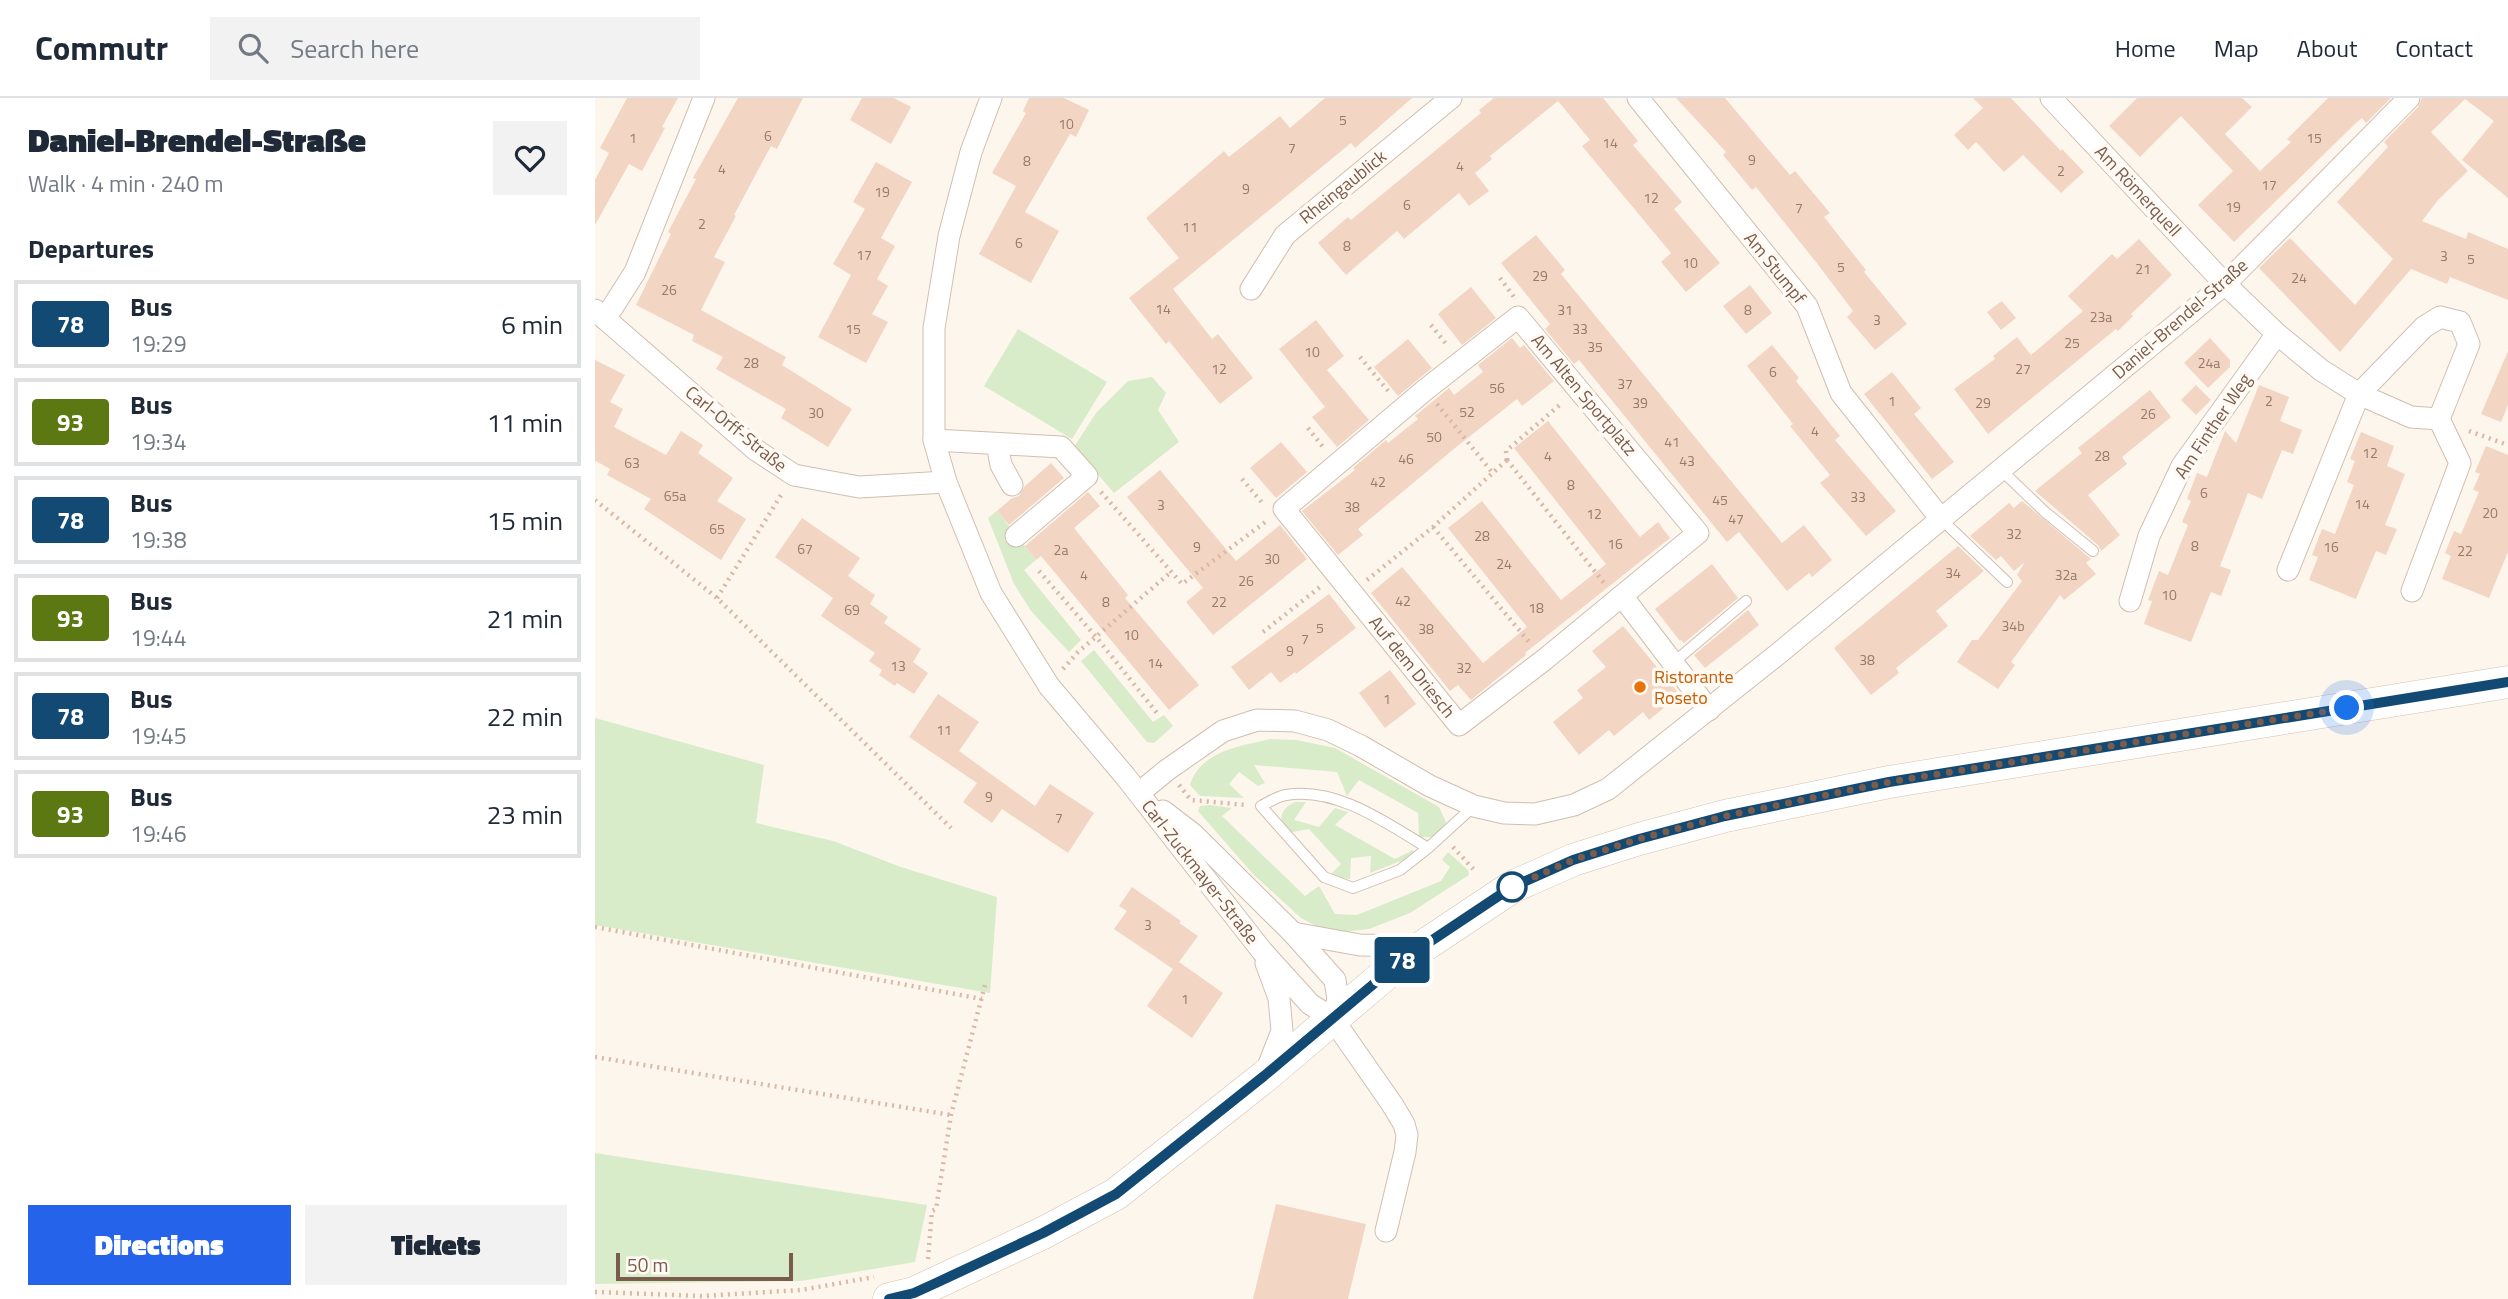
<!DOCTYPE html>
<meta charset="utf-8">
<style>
body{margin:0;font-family:"Titillium Web",sans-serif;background:#f2f2f3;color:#1f2937;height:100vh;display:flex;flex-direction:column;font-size:26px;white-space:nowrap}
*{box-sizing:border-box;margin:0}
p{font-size:23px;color:#747a83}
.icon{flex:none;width:38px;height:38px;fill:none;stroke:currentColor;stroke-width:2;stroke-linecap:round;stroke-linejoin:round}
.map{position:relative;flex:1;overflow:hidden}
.side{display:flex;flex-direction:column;background:#fff;width:595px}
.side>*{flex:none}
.badge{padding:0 14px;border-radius:5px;font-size:24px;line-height:46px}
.scale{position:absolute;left:21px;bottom:18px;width:177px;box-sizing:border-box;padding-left:7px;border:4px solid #7a5c4d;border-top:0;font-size:19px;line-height:24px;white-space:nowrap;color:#7a5c4d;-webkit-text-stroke:5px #fffaf3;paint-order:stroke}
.you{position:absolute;width:35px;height:35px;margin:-18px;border:5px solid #fff;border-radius:50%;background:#1a73e8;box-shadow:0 0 0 10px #1a73e833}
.map>.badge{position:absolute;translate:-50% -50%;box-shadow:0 0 0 4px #fff}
h2{padding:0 28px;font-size:26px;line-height:63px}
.round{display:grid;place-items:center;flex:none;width:74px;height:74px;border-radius:0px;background:#f2f2f3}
.overview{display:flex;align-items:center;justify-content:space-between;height:119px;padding:0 28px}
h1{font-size:33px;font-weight:800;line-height:52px}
.action{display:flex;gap:14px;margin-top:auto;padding:14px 28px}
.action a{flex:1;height:80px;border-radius:0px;background:#2563eb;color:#fff;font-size:28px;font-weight:800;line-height:80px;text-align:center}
.action a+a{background:#f2f2f3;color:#1f2937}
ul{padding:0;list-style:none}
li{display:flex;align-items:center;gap:21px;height:88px;margin:0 14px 10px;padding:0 14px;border:4px solid #e0e1e3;border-radius:0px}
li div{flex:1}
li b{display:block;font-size:26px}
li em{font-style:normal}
li .badge{min-width:77px;font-weight:700;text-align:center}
header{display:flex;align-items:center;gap:42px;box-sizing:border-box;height:98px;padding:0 35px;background:#fff;border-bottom:2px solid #e0e1e3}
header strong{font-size:33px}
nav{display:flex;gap:38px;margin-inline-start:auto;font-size:24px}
.search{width:490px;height:63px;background:#f2f2f3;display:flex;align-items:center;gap:18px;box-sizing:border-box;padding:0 24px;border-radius:0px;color:#747a83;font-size:26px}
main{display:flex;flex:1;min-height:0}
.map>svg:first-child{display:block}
.green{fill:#d8ecc9}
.building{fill:#f3d5c3}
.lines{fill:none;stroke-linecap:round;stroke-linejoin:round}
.lane-casing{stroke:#d1beb0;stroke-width:12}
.street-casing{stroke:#d1beb0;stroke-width:23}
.secondary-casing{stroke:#d6c0b0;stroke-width:33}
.path{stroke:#d9b8a5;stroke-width:4.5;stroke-dasharray:2 5;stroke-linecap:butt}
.lane{stroke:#fff;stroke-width:10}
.street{stroke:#fff;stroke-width:21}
.secondary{stroke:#fff;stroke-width:32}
.line-casing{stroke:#fff;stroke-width:16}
.line{stroke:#124a73;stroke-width:10}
.walk{stroke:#7a5c4d;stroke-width:7;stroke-dasharray:0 12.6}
.food-dot{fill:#e8710a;stroke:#fffaf3;stroke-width:2.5}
.stop-dot{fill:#fff;stroke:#124a73;stroke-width:3.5}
.labels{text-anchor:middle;stroke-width:7;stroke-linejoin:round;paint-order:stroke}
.number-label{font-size:14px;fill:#987a6a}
.street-label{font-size:18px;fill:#7a5c4d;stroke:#fffaf3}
.food-label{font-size:18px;fill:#c56008;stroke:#fffaf3;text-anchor:start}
</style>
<header>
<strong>Commutr</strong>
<div class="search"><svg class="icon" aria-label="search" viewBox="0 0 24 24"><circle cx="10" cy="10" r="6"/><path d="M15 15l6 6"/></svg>Search here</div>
<nav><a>Home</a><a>Map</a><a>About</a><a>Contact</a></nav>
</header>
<main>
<section class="side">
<div class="overview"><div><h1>Daniel-Brendel-Straße</h1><p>Walk · 4 min · 240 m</p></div><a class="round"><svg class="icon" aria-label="heart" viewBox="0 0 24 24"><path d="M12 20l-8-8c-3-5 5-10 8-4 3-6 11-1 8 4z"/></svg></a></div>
<h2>Departures</h2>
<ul>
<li><span class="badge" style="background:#124a73;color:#fff">78</span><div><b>Bus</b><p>19:29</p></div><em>6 min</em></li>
<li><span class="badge" style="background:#5b7813;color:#fff">93</span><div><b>Bus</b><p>19:34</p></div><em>11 min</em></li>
<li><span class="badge" style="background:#124a73;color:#fff">78</span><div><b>Bus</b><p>19:38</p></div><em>15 min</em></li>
<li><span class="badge" style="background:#5b7813;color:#fff">93</span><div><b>Bus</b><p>19:44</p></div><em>21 min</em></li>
<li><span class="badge" style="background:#124a73;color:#fff">78</span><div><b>Bus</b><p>19:45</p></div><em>22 min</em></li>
<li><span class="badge" style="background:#5b7813;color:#fff">93</span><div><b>Bus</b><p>19:46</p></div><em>23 min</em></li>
</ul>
<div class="action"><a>Directions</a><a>Tickets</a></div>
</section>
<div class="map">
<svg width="1913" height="1201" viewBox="0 0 1913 1201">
<rect width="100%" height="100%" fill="#fdf6ec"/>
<!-- green -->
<g class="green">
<polygon points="423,231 512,284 477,341 389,288"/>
<polygon points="557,279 571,295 563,312 584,344 519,395 479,349 501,315 533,283"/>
<polygon points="402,413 441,462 429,472 486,542 474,554 436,513 419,486 393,420"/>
<polygon points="499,552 558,624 569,617 578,628 559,645 552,644 486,563"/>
<polygon points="0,620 169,667 161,725 238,743 306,769 402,799 395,895 0,827"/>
<path d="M675 641 702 642 740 650 844 709 851 724 849 731 839 739H824L823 715 764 682 752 698 742 674 659 667 670 685 663 688 644 674 634 686 649 700 605 698 595 687C605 653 646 648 675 641Z"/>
<path d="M700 704H711L699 722 724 729 740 710 753 714 740 727 800 761 818 752 821 757 775 775 776 758 756 760 755 781 744 780 736 776 746 766 714 731 692 735C683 721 685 711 700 704Z"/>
<polygon points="615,707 637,710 627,718 710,798 724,788 740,816 762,817 846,783 855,769 847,762 853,754 873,772 874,777 815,815 774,831 746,834 725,830 706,820 658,776 603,713 605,708"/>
<polygon points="0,1055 332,1107 320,1164 206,1183 0,1186"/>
</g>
<!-- building -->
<g class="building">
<polygon points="32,0 83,0 67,29 70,30 47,73 34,66 0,127 0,82 14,55 5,50"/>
<polygon points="143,0 208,0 182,51 176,48 139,117 141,118 119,159 130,164 106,212 191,259 187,267 257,311 233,349 186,320 191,311 121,271 128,259 97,243 99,237 41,207 76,136 73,134 101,81 98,80"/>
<polygon points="267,0 299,0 316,9 296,46 255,22"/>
<polygon points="434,0 469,0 494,12 481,39 475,36 430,114 464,133 436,185 384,156 421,88 397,75 431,15 428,13"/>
<polygon points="730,0 817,0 760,50 756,45 578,191 617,241 623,236 658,280 625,306 574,243 571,246 534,200 584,160 551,120 629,53 634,59 685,18 695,30"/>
<polygon points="899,0 1008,0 1043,43 1038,47 1087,104 1079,111 1125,165 1091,194 1066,164 1076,155 987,48 995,42 963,3 895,58 897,61 880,75 894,93 874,108 864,95 809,141 802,133 751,177 723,145 753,119 756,122 886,15 884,12"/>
<polygon points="1081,0 1130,0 1195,77 1200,73 1235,115 1229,119 1271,172 1269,174 1312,226 1280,252 1252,219 1258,213 1221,164 1161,89 1157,92 1128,57 1131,54"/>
<polygon points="1378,0 1416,0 1466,53 1467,51 1489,74 1466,95 1428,57 1409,74 1381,44 1373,52 1359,37 1388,10"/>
<polygon points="1542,0 1647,0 1657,9 1630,36 1665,73 1696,44 1692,41 1733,0 1796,0 1771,25 1767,20 1762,24 1639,144 1603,107 1638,73 1586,18 1545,59 1514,28"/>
<polygon points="1827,0 1913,0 1913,100 1867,62 1899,23 1870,1 1836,34 1873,73 1843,102 1827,123 1871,141 1873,134 1913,151 1913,202 1855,179 1852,186 1816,171 1745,254 1664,170 1695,140 1760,207 1798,161 1742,104 1793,49 1789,44 1823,9"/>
<polygon points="281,64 317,84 286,140 300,148 282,181 293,188 277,216 293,224 271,265 223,239 256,177 238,166 270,111 258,104"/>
<polygon points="941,137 970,172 966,176 1187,445 1209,427 1237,462 1217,479 1214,475 1192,493 1144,434 1132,444 984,262 979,266 950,231 955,226 906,165"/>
<polygon points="1544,141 1577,177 1536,216 1538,218 1523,233 1521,231 1393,336 1359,291 1400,261 1398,258 1422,239 1436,257 1488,213 1473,198 1517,156 1522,161"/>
<polygon points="1155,187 1177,215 1151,236 1128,208"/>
<polygon points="876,189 901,220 867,247 843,216"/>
<polygon points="1407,203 1421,220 1406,232 1392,214"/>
<polygon points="721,222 749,258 732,272 774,322 742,349 717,319 730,309 684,251"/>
<polygon points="917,240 925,250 929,247 959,283 927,308 922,301 860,350 763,431 768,437 743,457 707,413 760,372 758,370 791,342 793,345 823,321 820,318 854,290 859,297 888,274 883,267"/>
<polygon points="1615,240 1635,262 1635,269 1613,290 1589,265"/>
<polygon points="813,241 837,270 803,298 779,269"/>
<polygon points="1177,247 1204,280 1201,283 1245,338 1240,342 1301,413 1271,438 1225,385 1235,377 1195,328 1198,326 1152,268"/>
<polygon points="1913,253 1913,307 1906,324 1886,316"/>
<polygon points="0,262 30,277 15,304 28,311 19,329 71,357 86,333 108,347 103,355 138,380 122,403 151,421 126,462 49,411 56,401 12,377 15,371 1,363 0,365"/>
<polygon points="1297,274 1326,310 1319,316 1359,364 1337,381 1269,296"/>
<polygon points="1601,287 1616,302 1601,317 1586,302"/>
<polygon points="1664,287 1694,299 1685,323 1707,332 1698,356 1687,352 1667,401 1653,395 1625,468 1636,472 1626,498 1616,494 1596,544 1549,526 1557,503 1553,502 1564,473 1573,477 1593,427 1587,424 1596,403 1592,401 1602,375 1612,379 1630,333 1641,345"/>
<polygon points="1555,292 1576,319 1527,359 1532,366 1493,397 1525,437 1506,453 1503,447 1440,393 1487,355 1483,350"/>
<polygon points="953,323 1045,439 1063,424 1075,440 930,555 931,557 876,602 863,587 855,593 776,495 807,469 888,565 932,529 853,430 887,403 966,502 1011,466 919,350"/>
<polygon points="1766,334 1799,348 1792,368 1810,376 1790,427 1802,431 1791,457 1781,453 1761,501 1714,482 1723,459 1717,457 1727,431 1740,436 1759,387 1752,384 1760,363 1755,361"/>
<polygon points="686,344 712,374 681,400 655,370"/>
<polygon points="1891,348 1913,357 1913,454 1894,500 1847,481 1856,458 1850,455 1859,433 1866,436 1884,394 1878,392 1885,376 1880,374"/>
<polygon points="456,365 469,380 414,427 402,413 417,400 424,398 430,388"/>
<polygon points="565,372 641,463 685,427 712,461 618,537 591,504 608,490 532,399"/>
<polygon points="493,394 505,408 479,430 533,497 530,500 604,587 574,612 446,458 441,462 430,448"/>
<polygon points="1427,403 1496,461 1491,465 1501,476 1469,502 1465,497 1416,564 1420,567 1403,591 1362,564 1377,542 1383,542 1427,483 1422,477 1430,464 1419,473 1406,458 1401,462 1375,438 1414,405 1419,410"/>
<polygon points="207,420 265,460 253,478 280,497 275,506 293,519 289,525 326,551 318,564 333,575 319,596 302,585 300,588 284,577 287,572 274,563 280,555 226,518 238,500 180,459"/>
<polygon points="1363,448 1389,473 1341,513 1353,528 1301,570 1304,575 1276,597 1239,550"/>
<polygon points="1117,466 1143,500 1089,545 1086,542 1085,543 1060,511"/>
<polygon points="734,496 761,530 701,576 700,574 685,585 676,574 654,592 636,569"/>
<polygon points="1153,512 1164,527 1110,570 1099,557"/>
<polygon points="1028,528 1085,597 1054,622 1048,614 1019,638 1014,632 984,657 958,624 988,600 982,592 1011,569 997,553"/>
<polygon points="795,572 821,606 790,630 764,595"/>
<polygon points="343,596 384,624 364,653 440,708 455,686 499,715 473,755 407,711 397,725 368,704 382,685 314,639"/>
<polygon points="537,789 586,823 584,825 603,838 584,864 628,895 597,940 552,908 578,871 519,831 532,813 524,808"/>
<polygon points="681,1106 771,1126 753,1201 658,1201"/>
</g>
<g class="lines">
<defs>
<g id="lane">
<polyline points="1406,372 1450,414 1498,453"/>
<polyline points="1346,421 1412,484"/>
<polyline points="1078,565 1151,503"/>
<path d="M833 750 805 772 758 790 729 779 666 708C674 704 683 698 691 697 741 688 793 726 833 750L879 708"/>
</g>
<g id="street">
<polyline points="396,0 376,54 354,138 339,230 339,342 351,384 396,495 454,588 530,678 667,853 715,906 737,920 797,1006 809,1026 812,1037 810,1054 791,1133"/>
<polyline points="1043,0 1212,208 1246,295 1346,421"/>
<polyline points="1456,0 1630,186 1682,236 1726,272 1764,296 1816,319 1844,321 1874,246 1865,224 1845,219 1829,229 1764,296 1693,472"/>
<polyline points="656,191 690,137 856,0"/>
<polyline points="0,212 161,352 199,377 264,389 351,384"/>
<polygon points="923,219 1103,435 949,562 864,627 689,411 830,292"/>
<polyline points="10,221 40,174 109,0"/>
<polyline points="339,342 466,349 492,378 421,438"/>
<polyline points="402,346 406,367 417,387"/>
<polyline points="1817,493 1865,365 1844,321"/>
<polyline points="1027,498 1114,612"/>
<polyline points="1535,503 1554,438 1587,368 1682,236"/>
<polyline points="544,695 572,672 628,633 662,622 700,623 733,632 766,648 835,688 879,708 909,715 940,716 979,707 1013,691 1183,556 1630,186 1814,0"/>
<polyline points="568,713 598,736 698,835 740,882 743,902 737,920"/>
<polyline points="698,835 765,847 828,848"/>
<polyline points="671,974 687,933 684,900 671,865"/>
</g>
<polyline id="secondary" points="294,1201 319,1195 448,1135 521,1096 669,979 806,863 917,789 978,762 1044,741 1130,718 1294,684 1913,584"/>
</defs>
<!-- lane casing -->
<use href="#lane" class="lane-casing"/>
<!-- street casing -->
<use href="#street" class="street-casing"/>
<!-- secondary casing -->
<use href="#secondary" class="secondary-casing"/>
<!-- path -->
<g class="path">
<polyline points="905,180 919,199"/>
<polyline points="836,227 852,247"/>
<polyline points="765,259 794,294"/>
<polyline points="842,306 897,374"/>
<polyline points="713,330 728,349"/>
<polyline points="1874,333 1913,347"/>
<polyline points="912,362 1009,485"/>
<polyline points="912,362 911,353 967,305"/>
<polyline points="647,381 669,407"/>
<polyline points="506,394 587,486 673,422"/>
<polyline points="0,402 122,500 356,730"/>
<polyline points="838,429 935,545"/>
<polyline points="444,473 502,540 562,615"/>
<polyline points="772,482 838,429 912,362"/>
<polyline points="122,500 188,394"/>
<polyline points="668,534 725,489"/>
<polyline points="468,571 482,555 576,474"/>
<polyline points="584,687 596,702 651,707"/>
<polyline points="858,749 881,774"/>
<polyline points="0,829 387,901"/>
<polyline points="0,959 356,1017"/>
<polyline points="333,1161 337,1113 341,1111 356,1017 390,887"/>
<polyline points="0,1194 107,1198 206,1192 279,1179"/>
</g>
<!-- lane -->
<use href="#lane" class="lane"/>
<!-- street -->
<use href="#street" class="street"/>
<!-- secondary -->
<use href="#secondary" class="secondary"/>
</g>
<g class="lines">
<defs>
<polyline id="line" points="294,1201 319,1195 341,1185 448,1135 521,1096 669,978 806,863 917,789 978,762 1044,741 1130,718 1294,684 1913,584"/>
</defs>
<!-- line casing -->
<use href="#line" class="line-casing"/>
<!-- line -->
<use href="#line" class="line"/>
<!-- walk -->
<polyline class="walk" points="917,789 978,762 1044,741 1130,718 1294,684 1752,610"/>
</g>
<!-- markers -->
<circle class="food-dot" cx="1045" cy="589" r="7"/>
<circle class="stop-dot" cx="917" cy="789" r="14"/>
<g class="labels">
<!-- number labels -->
<g class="number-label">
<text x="748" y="27">5</text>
<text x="471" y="31">10</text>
<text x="173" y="43">6</text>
<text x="38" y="45">1</text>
<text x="1719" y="45">15</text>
<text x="1015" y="50">14</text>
<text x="697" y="55">7</text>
<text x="1157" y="67">9</text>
<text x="432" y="68">8</text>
<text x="865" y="73">4</text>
<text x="127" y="76">4</text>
<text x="1466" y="78">2</text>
<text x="1674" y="92">17</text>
<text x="651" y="96">9</text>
<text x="287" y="99">19</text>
<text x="1056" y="105">12</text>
<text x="812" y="112">6</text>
<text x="1638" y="114">19</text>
<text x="1204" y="115">7</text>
<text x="107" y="131">2</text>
<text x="595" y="134">11</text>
<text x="424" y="150">6</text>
<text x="752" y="153">8</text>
<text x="269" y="162">17</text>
<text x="1849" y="163">3</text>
<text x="1876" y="166">5</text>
<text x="1095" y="170">10</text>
<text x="1246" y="174">5</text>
<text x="1548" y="176">21</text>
<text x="945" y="183">29</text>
<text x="1704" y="185">24</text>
<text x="74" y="197">26</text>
<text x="568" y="216">14</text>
<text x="970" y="217">31</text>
<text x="1153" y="217">8</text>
<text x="1506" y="224">23a</text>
<text x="1282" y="227">3</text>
<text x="258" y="236">15</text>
<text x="985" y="236">33</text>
<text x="1477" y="250">25</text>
<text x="1000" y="254">35</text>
<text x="717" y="259">10</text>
<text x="156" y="270">28</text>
<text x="1614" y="270">24a</text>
<text x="624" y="276">12</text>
<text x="1428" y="276">27</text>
<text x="1178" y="279">6</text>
<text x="1030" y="291">37</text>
<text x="902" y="295">56</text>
<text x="1297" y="308">1</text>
<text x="1674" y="308">2</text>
<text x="1045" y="310">39</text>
<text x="1388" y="310">29</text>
<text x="872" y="319">52</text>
<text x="221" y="320">30</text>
<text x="1553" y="321">26</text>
<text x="1220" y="338">4</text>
<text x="839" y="344">50</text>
<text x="1077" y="349">41</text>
<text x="1775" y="360">12</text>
<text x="953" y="363">4</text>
<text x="1507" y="363">28</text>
<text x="811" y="366">46</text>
<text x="1092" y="368">43</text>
<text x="37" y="370">63</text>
<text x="783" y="389">42</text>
<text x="976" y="392">8</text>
<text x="1609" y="400">6</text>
<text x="80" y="403">65a</text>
<text x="1263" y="404">33</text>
<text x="1125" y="407">45</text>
<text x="1767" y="411">14</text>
<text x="566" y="412">3</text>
<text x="757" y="414">38</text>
<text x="1895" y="420">20</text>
<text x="999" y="421">12</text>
<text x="1141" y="426">47</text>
<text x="122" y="436">65</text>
<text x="1419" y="441">32</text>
<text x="887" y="443">28</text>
<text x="1020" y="451">16</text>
<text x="1600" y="453">8</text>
<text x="602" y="454">9</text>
<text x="1736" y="454">16</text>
<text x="210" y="456">67</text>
<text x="466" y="457">2a</text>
<text x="1870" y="458">22</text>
<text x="677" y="466">30</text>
<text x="909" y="471">24</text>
<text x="1358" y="480">34</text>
<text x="489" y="482">4</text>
<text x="1471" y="482">32a</text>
<text x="651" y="488">26</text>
<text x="1574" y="502">10</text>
<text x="808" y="508">42</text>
<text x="511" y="509">8</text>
<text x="624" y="509">22</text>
<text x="941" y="515">18</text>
<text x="257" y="517">69</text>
<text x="1418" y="533">34b</text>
<text x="725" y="535">5</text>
<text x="831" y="536">38</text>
<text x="536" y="542">10</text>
<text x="710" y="546">7</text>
<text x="695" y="558">9</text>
<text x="1272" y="567">38</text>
<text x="560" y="570">14</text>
<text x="303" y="573">13</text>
<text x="869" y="575">32</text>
<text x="792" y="606">1</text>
<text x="349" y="637">11</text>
<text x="394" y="704">9</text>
<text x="464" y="725">7</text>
<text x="553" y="832">3</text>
<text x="590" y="906">1</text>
</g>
<!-- street labels -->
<g class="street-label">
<text transform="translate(748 89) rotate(-39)" y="6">Rheingaublick</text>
<text transform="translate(1543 93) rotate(47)" y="6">Am Römerquell</text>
<text transform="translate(1180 170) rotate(51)" y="6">Am Stumpf</text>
<text transform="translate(1585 221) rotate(-41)" y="6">Daniel-Brendel-Straße</text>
<text transform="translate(989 297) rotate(50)" y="6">Am Alten Sportplatz</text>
<text transform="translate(1618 328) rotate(-56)" y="6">Am Finther Weg</text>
<text transform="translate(141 331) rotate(39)" y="6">Carl-Orff-Straße</text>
<text transform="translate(817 569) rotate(51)" y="6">Auf dem Driesch</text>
<text transform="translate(605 774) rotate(52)" y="6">Carl-Zuckmayer-Straße</text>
</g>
<!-- food labels -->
<g class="food-label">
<text x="1059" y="585">Ristorante<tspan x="1059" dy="21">Roseto</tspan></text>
</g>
</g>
</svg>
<div class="scale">50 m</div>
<div class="you" style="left:1752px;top:610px"></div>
<b class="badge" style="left:807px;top:862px;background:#124a73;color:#fff">78</b>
</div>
</main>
